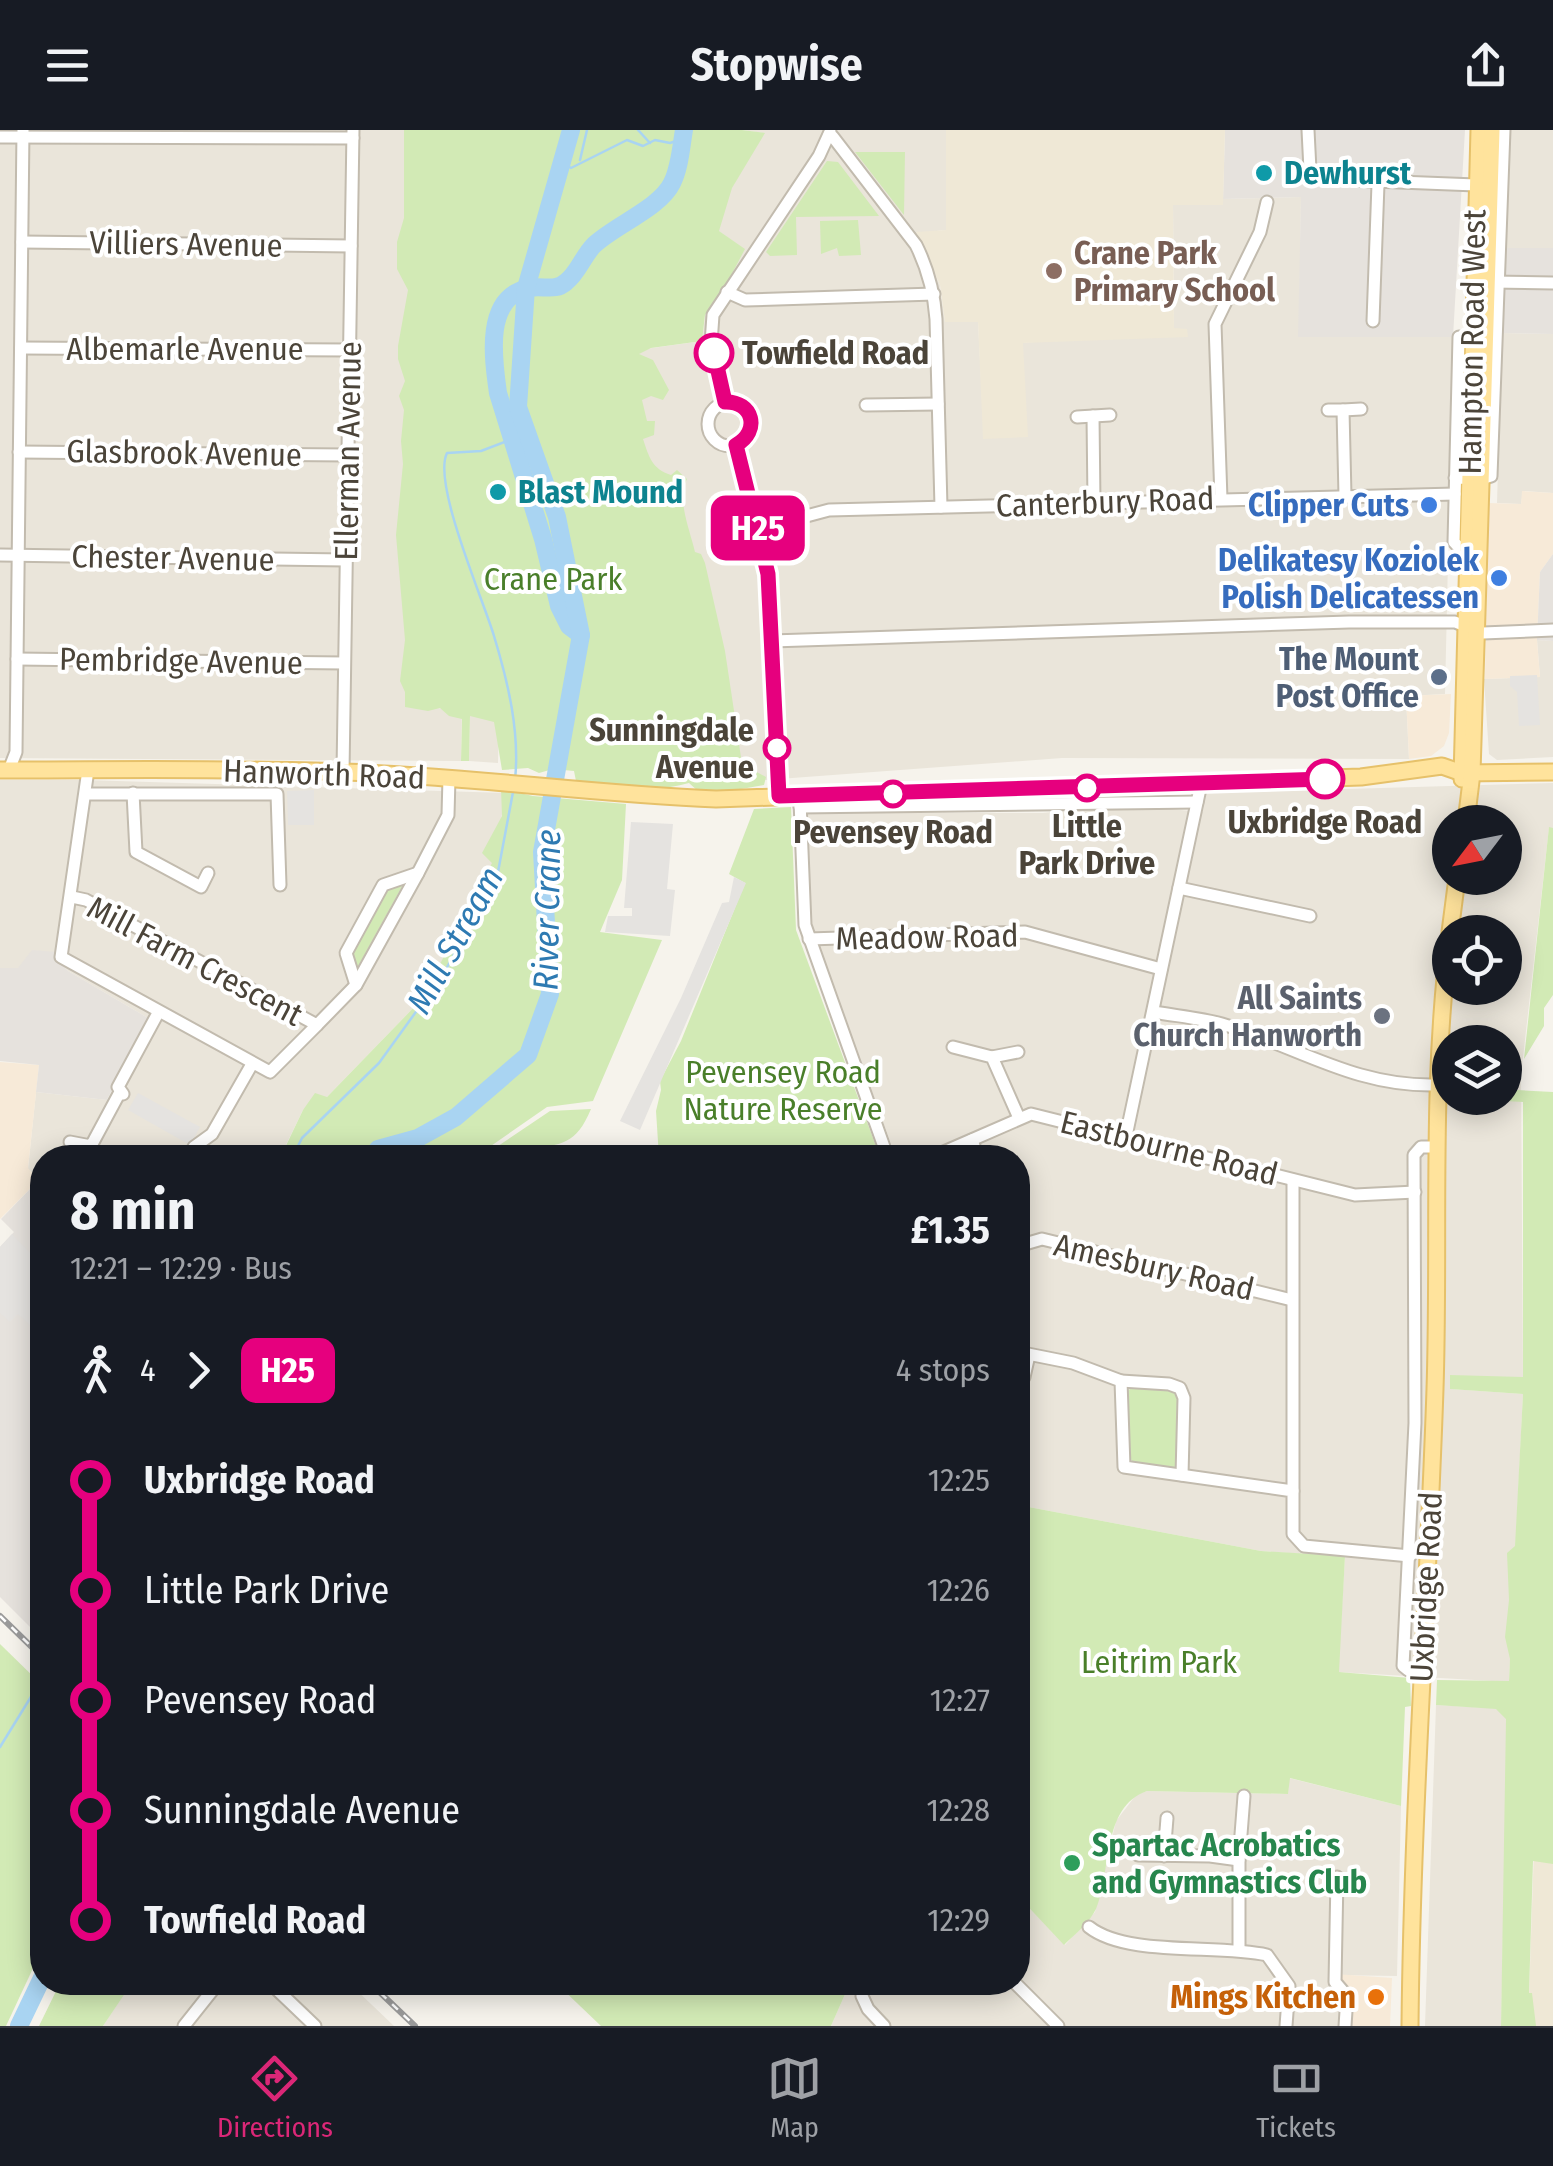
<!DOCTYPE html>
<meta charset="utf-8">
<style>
body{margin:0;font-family:"Fira Sans Condensed",sans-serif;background:#242831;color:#f1f3f6;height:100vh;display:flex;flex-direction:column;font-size:38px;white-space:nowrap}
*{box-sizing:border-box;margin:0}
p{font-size:32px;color:#9ea1a6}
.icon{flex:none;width:55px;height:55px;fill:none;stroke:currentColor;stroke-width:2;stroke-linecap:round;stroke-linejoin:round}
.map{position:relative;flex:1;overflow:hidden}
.drawer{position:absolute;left:30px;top:1015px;width:1000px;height:850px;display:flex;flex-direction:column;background:#171b24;border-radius:40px;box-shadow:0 5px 25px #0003}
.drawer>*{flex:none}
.badge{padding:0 20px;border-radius:15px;font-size:35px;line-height:65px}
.needle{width:65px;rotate:238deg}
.controls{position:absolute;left:1432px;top:675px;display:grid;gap:20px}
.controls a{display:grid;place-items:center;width:90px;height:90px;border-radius:50%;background:#171b24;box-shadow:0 5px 25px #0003;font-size:50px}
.map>.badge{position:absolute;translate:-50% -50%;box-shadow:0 0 0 5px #fff}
.legs{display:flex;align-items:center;gap:15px;height:110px;padding:0 40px;font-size:32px}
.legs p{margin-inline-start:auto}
.head{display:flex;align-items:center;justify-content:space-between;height:170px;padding:0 40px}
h1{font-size:55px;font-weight:700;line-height:75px}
ul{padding:0 40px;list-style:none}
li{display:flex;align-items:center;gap:35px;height:110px;font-size:38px}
li i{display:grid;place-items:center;width:15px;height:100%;margin:0 12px;background:currentColor}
li i::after{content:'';width:25px;height:25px;margin:-12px;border:8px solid;border-radius:50%;background:#171b24}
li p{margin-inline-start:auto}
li:first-child i{background:linear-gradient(#0000 50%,currentColor 0)}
li:last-child i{background:linear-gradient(currentColor 50%,#0000 0)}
header{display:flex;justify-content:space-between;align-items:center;height:130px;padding:0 40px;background:#171b24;font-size:45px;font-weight:700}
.tab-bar{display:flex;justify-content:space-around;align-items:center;height:140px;border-top:2px solid #363941;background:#171b24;font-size:28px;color:#9ea1a6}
.tab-bar a{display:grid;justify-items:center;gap:5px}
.tab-bar .selected{color:#db2777}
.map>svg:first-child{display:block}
.residential{fill:#eae5da;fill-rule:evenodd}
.commercial{fill:#f7ead8}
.industrial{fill:#e6e2dd}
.education{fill:#efe8d6}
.green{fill:#d2eab5}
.parking{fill:#e5e3e0}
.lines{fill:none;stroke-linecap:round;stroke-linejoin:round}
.stream{stroke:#a9d4f2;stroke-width:2.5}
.river{stroke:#a9d4f2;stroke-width:18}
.minor-casing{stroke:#c2bbae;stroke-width:15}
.major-casing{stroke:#e6c16a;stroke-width:19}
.minor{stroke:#fff;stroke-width:11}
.major{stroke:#ffe39c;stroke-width:15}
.rail-casing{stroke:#9a9a9a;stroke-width:6}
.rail{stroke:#fff;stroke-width:2.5;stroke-dasharray:8;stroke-linecap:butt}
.line-1-casing{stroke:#fff;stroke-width:22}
.line-1{stroke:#e6007e;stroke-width:15}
.culture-dot{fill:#0f9aa8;stroke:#fff;stroke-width:4}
.education-dot{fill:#8d6e63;stroke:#fff;stroke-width:4}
.stop-1-dot{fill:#fff;stroke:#e6007e;stroke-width:5}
.shop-dot{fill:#3f7fe0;stroke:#fff;stroke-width:4}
.service-dot{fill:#5c6f8a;stroke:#fff;stroke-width:4}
.worship-dot{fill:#6b7280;stroke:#fff;stroke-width:4}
.leisure-dot{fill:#2e9e5b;stroke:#fff;stroke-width:4}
.food-dot{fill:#e8710a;stroke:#fff;stroke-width:4}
.labels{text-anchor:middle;stroke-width:8;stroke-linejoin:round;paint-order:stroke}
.culture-label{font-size:32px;font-weight:bold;fill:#0d838f;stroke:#fff;text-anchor:start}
.street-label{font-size:32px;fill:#4b4439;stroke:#fff}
.education-label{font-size:32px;font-weight:bold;fill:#785e54;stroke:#fff;text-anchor:start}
.stop-label{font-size:32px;font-weight:bold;fill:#4b4439;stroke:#fff}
.shop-label{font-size:32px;font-weight:bold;fill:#366cbe;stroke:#fff;text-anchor:end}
.park-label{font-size:32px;fill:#4a7f2a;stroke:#fff}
.service-label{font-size:32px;font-weight:bold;fill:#4e5e75;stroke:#fff;text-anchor:end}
.worship-label{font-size:32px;font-weight:bold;fill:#5b616d;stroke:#fff;text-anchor:end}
.leisure-label{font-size:32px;font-weight:bold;fill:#27864d;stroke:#fff;text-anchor:start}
.food-label{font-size:32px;font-weight:bold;fill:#c56008;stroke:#fff;text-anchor:end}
.water-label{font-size:35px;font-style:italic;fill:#2e7ab2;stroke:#fff}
</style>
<header><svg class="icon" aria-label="menu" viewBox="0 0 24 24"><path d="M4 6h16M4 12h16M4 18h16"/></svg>Stopwise<svg class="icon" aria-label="share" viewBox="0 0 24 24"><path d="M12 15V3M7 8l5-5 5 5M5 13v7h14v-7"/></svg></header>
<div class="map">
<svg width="1553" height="1896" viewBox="0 0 1553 1896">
<rect width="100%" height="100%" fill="#f6f3ec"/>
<!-- residential -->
<g class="residential">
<polygon points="0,0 410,0 406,577 462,579 461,631 0,628"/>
<polygon points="742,0 946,0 946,100 917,103 940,155 945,192 978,192 984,309 1023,213 1174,199 1173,75 1222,75 1223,69 1301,67 1299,207 1453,207 1445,564 1406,566 1409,629 1062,628 739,652 617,223 702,211 705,186 744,119 710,95 763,3"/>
<polygon points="1509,0 1553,0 1553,118 1506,118"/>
<polygon points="1502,203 1553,204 1553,363 1523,361 1521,374 1497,373"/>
<polygon points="1537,510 1553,511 1553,627 1497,630 1489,624 1484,549 1540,547"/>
<polygon points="470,584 499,585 498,633 469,631"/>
<polygon points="0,650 84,650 506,663 492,738 422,869 327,967 303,980 280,1027 42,1028 42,1053 28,1039 36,962 107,970 148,888 68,841 56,830 18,838 0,838"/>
<path d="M1553 653V698H1549L1521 945 1523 1248 1450 1246 1451 1259 1523 1264 1509 1552 1338 1542 1345 1427 1261 1421 1018 1375V1028L896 1027 810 794 802 683H1043L1123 675 1203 682 1205 663ZM1450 692H1505V748H1450ZM1450 802H1505V858H1450ZM1450 912H1505V968H1450Z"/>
<polygon points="1436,1575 1508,1579 1501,1896 1425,1896"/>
<polygon points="1289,1648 1401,1676 1397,1846 1335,1845 1347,1866 1345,1896 831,1896 850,1853 1018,1852 1018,1766 1065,1815 1095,1782 1116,1691 1136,1665 1147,1661 1288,1664"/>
<polygon points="132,1852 349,1853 394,1896 103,1896"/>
</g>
<!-- commercial -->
<g class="commercial">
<polygon points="1522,361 1553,363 1553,424 1540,442 1537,510 1540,547 1485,549 1488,373 1521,374"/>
<polygon points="1451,564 1449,603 1444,616 1431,626 1409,629 1406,566"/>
<polygon points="0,932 39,935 28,1038 39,1050 0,1089"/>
<polygon points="1335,1844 1392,1848 1390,1896 1345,1896 1347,1866"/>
</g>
<!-- industrial -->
<g class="industrial">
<polygon points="1225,0 1465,0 1453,207 1298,207 1301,67 1223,69"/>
<polygon points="1506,118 1553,118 1553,204 1502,203"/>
<polygon points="1553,424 1553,511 1537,510 1540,442"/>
<polygon points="32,820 57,822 57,830 68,841 148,888 107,970 36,962 39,935 0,931 0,838 18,838"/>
<polygon points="33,1056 42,1067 42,1498 30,1497 0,1467 0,1117 14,1102 1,1089"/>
</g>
<!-- education -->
<g class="education">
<polygon points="946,0 1225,0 1223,75 1173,75 1174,198 1187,199 1188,207 1023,213 1028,307 983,309 978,192 945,192 940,155 916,102 946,100"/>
<polygon points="1553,1419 1553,1896 1528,1896 1544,1425"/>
</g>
<!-- green -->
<g class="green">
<path d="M404 0H742L765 3 732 58 719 101 745 119 717 172 705 185 702 211 651 218 639 224 653 230 669 260 663 270 651 266 642 270 647 291H655L654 305 643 309C649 327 652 339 671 345L677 340 687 349C676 368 690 400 695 422L701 424 705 433 725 521 742 634 766 647 764 655 724 662H699L689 653C653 664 613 654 576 651L574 641 553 639 539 643 528 638 502 640 494 592 470 586 469 631H461L462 589 449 586 440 578 428 581 405 577V562L400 551 405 510 396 405 403 334 401 311 404 280 399 266 405 251 398 229V216L408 160 397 139V112L404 88Z"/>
<polygon points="855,22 905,22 904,85"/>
<polygon points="827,31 838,32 879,86 796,87 797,125 770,126 766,122"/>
<polygon points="858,90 861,125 839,126 837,118 821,124 820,91"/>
<polygon points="501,659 533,666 626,674 622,750 600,802 662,810 593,971 547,977 488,1018 481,1027 280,1028 303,980 315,963 327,967 422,869 492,733 482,723 502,686"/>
<polygon points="791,677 796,800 880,1027 659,1027 656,981 661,960 660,951 681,911 745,753 729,744 754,679"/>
<polygon points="1549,697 1553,698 1553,865 1544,878 1544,896 1524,929"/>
<polygon points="404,753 356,840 351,824 385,759"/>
<polygon points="1505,952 1510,952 1517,960 1553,962 1553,1734 1533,1731 1529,1863 1532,1863 1536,1896 1501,1896 1506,1589 1496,1579 1436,1575 1437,1550 1509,1551 1510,1529 1505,1507 1509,1470 1507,1423 1515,1416 1523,1264 1450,1259 1450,1245 1523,1247 1523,972 1451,968 1505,968"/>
<path d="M591 979C576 1015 562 1014 527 1020L521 1027H487L492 1020 550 981Z"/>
<polygon points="1133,1257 1167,1258 1177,1264 1177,1335 1171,1340 1135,1335 1128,1325 1125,1263"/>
<path d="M1018 1375 1261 1421 1345 1426 1339 1542 1410 1548 1411 1576 1405 1577 1401 1676 1290 1648 1288 1664 1147 1661C1101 1677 1112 1742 1096 1779 1090 1792 1074 1805 1064 1815L1018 1766Z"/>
<polygon points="0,1514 42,1555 42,1819 6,1896 0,1896"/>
<polygon points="60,1853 60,1852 132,1853 103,1896 39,1896"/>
<polygon points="556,1853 850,1853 831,1896 601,1896"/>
</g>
<!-- parking -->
<g class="parking">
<polygon points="1537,545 1540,595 1519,596 1517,562 1510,556 1510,546"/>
<polygon points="314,660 314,695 288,695 287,661"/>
<polygon points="631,692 673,694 667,759 675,760 670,806 605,802 608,786 632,786 632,778 624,778"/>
<polygon points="734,747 746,753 640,1000 620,991 681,868 722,773 729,772"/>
<polygon points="138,963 200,997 190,1015 128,980"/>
<polygon points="12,1104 42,1135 42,1207 18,1184 10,1192 0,1183 0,1117"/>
</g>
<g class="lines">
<!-- stream -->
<g class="stream">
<polyline points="638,0 650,13"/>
<polyline points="580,30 587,0"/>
<polyline points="566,35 571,38 627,10 643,16 655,10 670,13 682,9"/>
<path d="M510 310 481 321 447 323C432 353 483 469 494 506 508 552 520 602 515 650"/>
<polyline points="292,1028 302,1008 379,933 444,843 498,742 513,662"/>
<polyline points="0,1617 42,1549"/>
</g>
<!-- river -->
<g class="river">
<path d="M581 505 569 496 559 476 543 409 498 263C493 228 484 167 529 158 543 155 555 162 566 152 578 143 583 126 594 115 615 95 660 78 672 53 680 37 681 17 684 0"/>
<polyline points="370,1028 378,1019 418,1008 456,987 528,925 550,864 542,722 581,505 557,387 518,277 526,158 571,0"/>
<polyline points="19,1896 42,1848"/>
</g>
<defs>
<g id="minor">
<polyline points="1308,0 1310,40 1322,49 1476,55 1481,58"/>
<path d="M829 5 833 7 916 115C928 139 934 162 936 189L941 377"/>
<polyline points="0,7 353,8"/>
<polyline points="22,112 351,116"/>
<polyline points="1492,152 1553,153"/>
<polyline points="727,162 745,170 934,164"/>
<polyline points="1373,191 1378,54"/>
<polyline points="1459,207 1454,412 1466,425"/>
<polyline points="21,218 349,220"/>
<circle cx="730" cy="294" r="22"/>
<polyline points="725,272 711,213 713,185 819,26 830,2"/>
<polyline points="866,275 938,274"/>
<polyline points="1328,280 1343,280 1345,366"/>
<polyline points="1343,280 1361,279"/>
<polyline points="1093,286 1094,373"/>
<polyline points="1077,287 1110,285"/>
<polyline points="736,315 768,444 779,666"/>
<polyline points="19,322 348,325"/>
<polyline points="1455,348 1481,349 1491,346 1504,0"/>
<polyline points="1221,369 1215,194 1260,102 1267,72"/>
<polyline points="758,399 829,380 1455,364"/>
<polyline points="0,425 346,430"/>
<polyline points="772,511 1349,492 1455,492 1483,503 1553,500"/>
<polyline points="17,529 344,533"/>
<polyline points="9,640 16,622 23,0"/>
<polyline points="88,640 61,827 270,942 317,895"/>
<polyline points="343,642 353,0"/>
<polyline points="133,663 136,722 201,757 208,743"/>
<polyline points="86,664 277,664 280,755"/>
<polyline points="800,671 805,795 888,1028"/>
<polyline points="800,677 1197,672"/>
<polyline points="1179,758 1310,786"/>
<polyline points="72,767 86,770 317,895 356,855 418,743 448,685 449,648"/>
<polyline points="809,809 1025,802 1161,839"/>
<polyline points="356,855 346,823 383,755 418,743"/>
<path d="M1154 882C1176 886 1200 888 1222 894 1297 916 1354 957 1436 955"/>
<polyline points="953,917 992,927 1019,988"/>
<polyline points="992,927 1018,922"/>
<polyline points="123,964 118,957 158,883"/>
<polyline points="1126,1006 1201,654"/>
<polyline points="972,1010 978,1028"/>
<polyline points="70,1012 91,1016 120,962"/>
<polyline points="188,1028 194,1017 212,1004 252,934"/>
<polyline points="930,1028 1031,984 1355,1065 1415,1062"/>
<polyline points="1293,1050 1293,1361"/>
<polyline points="1018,1116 1042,1109 1292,1170"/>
<polyline points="1018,1222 1073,1233 1121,1251 1124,1337 1293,1361 1293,1404 1304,1416 1410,1426"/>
<polyline points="1121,1251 1169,1254 1180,1258 1184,1268 1182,1345"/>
<polyline points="1018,1254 1024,1247 1029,1225"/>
<polyline points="1018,1274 1018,1276"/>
<polyline points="1408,1540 1403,1536 1415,1293 1414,1025 1421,1017 1436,1017"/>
<polyline points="1138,1725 1210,1726 1239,1730"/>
<polyline points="1164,1726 1167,1688"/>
<polyline points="1337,1747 1335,1852 1347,1866 1345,1896"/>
<path d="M1089 1797C1127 1827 1217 1814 1267 1825L1289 1856 1286 1896"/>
<polyline points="1239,1819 1239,1730 1244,1666"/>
<polyline points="269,1852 315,1896"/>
<polyline points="1014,1852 1058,1896"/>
<polyline points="862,1866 868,1879 884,1896"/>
<polyline points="184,1896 219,1852"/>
</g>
<g id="major">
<path d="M0 640C114 640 229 638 343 642 468 646 591 664 716 669L1361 647 1442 636 1462 643"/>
<polyline points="1462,643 1553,642"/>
<polyline points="1462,649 1479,0"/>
<polyline points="1466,692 1472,643 1492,0"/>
<polyline points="1450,802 1457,748"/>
<path d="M1410 1896C1412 1683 1428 1471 1435 1259 1440 1106 1430 955 1450 804"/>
</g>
</defs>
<!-- minor casing -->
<use href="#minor" class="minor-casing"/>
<!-- major casing -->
<use href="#major" class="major-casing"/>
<!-- minor -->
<use href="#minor" class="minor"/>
<!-- major -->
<use href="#major" class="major"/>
<defs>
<g id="rail">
<polyline points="0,1486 42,1527"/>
<polyline points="369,1852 415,1896"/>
</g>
</defs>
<!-- rail casing -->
<use href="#rail" class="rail-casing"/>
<!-- rail -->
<use href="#rail" class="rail"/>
</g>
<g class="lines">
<defs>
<path id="line-1" d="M714 223 725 272C753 271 761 301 736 315L768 444 779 666 1325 649"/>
</defs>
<!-- line-1 casing -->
<use href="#line-1" class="line-1-casing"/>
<!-- line-1 -->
<use href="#line-1" class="line-1"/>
</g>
<!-- markers -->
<g class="culture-dot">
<circle cx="1264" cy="43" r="10"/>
<circle cx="498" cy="362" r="10"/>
</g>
<circle class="education-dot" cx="1054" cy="141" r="10"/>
<g class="stop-1-dot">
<circle cx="714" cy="223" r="18"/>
<circle cx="777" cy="618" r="12"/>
<circle cx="1325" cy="649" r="18"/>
<circle cx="1087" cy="658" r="12"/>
<circle cx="893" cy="664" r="12"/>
</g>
<g class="shop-dot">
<circle cx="1429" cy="375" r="10"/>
<circle cx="1499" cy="448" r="10"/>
</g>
<circle class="service-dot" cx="1439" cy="547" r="10"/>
<circle class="worship-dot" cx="1382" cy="886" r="10"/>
<circle class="leisure-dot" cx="1072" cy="1733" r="10"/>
<circle class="food-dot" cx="1376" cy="1867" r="10"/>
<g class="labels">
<!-- culture labels -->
<g class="culture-label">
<text x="1284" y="54">Dewhurst</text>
<text x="518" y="373">Blast Mound</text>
</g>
<!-- street labels -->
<g class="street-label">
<text transform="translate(186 114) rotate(1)" y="11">Villiers Avenue</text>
<text transform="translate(1472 212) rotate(-89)" y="11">Hampton Road West</text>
<text x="185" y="230">Albemarle Avenue</text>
<text transform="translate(348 321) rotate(-89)" y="11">Ellerman Avenue</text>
<text transform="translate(184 323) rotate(1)" y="11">Glasbrook Avenue</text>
<text transform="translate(1105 372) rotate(-2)" y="11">Canterbury Road</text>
<text transform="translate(173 428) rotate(1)" y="11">Chester Avenue</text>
<text transform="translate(181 531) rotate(1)" y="11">Pembridge Avenue</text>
<text transform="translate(324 644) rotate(2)" y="11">Hanworth Road</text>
<text transform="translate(927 807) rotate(-1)" y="11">Meadow Road</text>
<text transform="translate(195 831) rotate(28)" y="11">Mill Farm Crescent</text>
<text transform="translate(1169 1018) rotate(14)" y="11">Eastbourne Road</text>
<text transform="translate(1154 1137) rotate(13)" y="11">Amesbury Road</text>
<text transform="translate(1426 1457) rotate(-87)" y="11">Uxbridge Road</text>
</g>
<!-- education labels -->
<g class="education-label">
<text x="1074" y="134">Crane Park<tspan x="1074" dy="37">Primary School</tspan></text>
</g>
<!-- stop labels -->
<g class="stop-label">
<text x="742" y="234" text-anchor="start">Towfield Road</text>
<text x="754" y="611" text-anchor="end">Sunningdale<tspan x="754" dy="37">Avenue</tspan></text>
<text x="1325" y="703">Uxbridge Road</text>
<text x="1087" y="707">Little<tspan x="1087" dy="37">Park Drive</tspan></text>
<text x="893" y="713">Pevensey Road</text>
</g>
<!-- shop labels -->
<g class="shop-label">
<text x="1409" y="386">Clipper Cuts</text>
<text x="1479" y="441">Delikatesy Koziolek<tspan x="1479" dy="37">Polish Delicatessen</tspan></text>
</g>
<!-- park labels -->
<g class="park-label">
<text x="553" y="460">Crane Park</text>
<text x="783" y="953">Pevensey Road<tspan x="783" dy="37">Nature Reserve</tspan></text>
<text x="1159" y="1543">Leitrim Park</text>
</g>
<!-- service labels -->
<g class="service-label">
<text x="1419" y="540">The Mount<tspan x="1419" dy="37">Post Office</tspan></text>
</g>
<!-- worship labels -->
<g class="worship-label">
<text x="1362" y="879">All Saints<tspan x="1362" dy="37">Church Hanworth</tspan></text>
</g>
<!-- leisure labels -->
<g class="leisure-label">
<text x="1092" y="1726">Spartac Acrobatics<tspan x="1092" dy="37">and Gymnastics Club</tspan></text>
</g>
<!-- food labels -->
<g class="food-label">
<text x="1356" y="1878">Mings Kitchen</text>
</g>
<!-- water labels -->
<g class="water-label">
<text transform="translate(547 780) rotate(-89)" y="12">River Crane</text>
<text transform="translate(455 810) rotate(-61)" y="12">Mill Stream</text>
</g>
</g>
</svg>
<div class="controls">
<a><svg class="needle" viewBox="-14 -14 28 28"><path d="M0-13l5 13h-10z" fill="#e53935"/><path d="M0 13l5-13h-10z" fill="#9ea1a6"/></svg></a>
<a><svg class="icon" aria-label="locate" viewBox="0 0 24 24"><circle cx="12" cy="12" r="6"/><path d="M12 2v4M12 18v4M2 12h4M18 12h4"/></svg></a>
<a><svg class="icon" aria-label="layers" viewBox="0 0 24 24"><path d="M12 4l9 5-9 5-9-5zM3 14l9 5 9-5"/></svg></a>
</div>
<b class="badge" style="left:758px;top:398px;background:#e6007e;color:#fff">H25</b>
<section class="drawer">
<div class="head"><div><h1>8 min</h1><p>12:21 – 12:29 · Bus</p></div><b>£1.35</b></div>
<div class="legs"><svg class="icon" aria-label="walk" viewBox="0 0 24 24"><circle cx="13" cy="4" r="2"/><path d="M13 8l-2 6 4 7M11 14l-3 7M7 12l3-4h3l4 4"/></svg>4<svg class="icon" aria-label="forward" viewBox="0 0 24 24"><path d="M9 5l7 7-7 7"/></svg><b class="badge" style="background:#e6007e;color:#fff">H25</b><p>4 stops</p></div>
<ul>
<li><i style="color:#e6007e"></i><b>Uxbridge Road</b><p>12:25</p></li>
<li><i style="color:#e6007e"></i><span>Little Park Drive</span><p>12:26</p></li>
<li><i style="color:#e6007e"></i><span>Pevensey Road</span><p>12:27</p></li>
<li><i style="color:#e6007e"></i><span>Sunningdale Avenue</span><p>12:28</p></li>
<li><i style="color:#e6007e"></i><b>Towfield Road</b><p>12:29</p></li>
</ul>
</section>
</div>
<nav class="tab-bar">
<a class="selected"><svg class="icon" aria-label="directions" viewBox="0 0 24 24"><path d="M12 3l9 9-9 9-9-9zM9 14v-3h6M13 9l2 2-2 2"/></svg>Directions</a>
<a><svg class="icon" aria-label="map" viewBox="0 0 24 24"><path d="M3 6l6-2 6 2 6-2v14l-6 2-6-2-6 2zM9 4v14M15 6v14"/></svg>Map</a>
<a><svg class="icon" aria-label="tickets" viewBox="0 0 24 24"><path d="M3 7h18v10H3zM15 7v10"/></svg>Tickets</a>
</nav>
